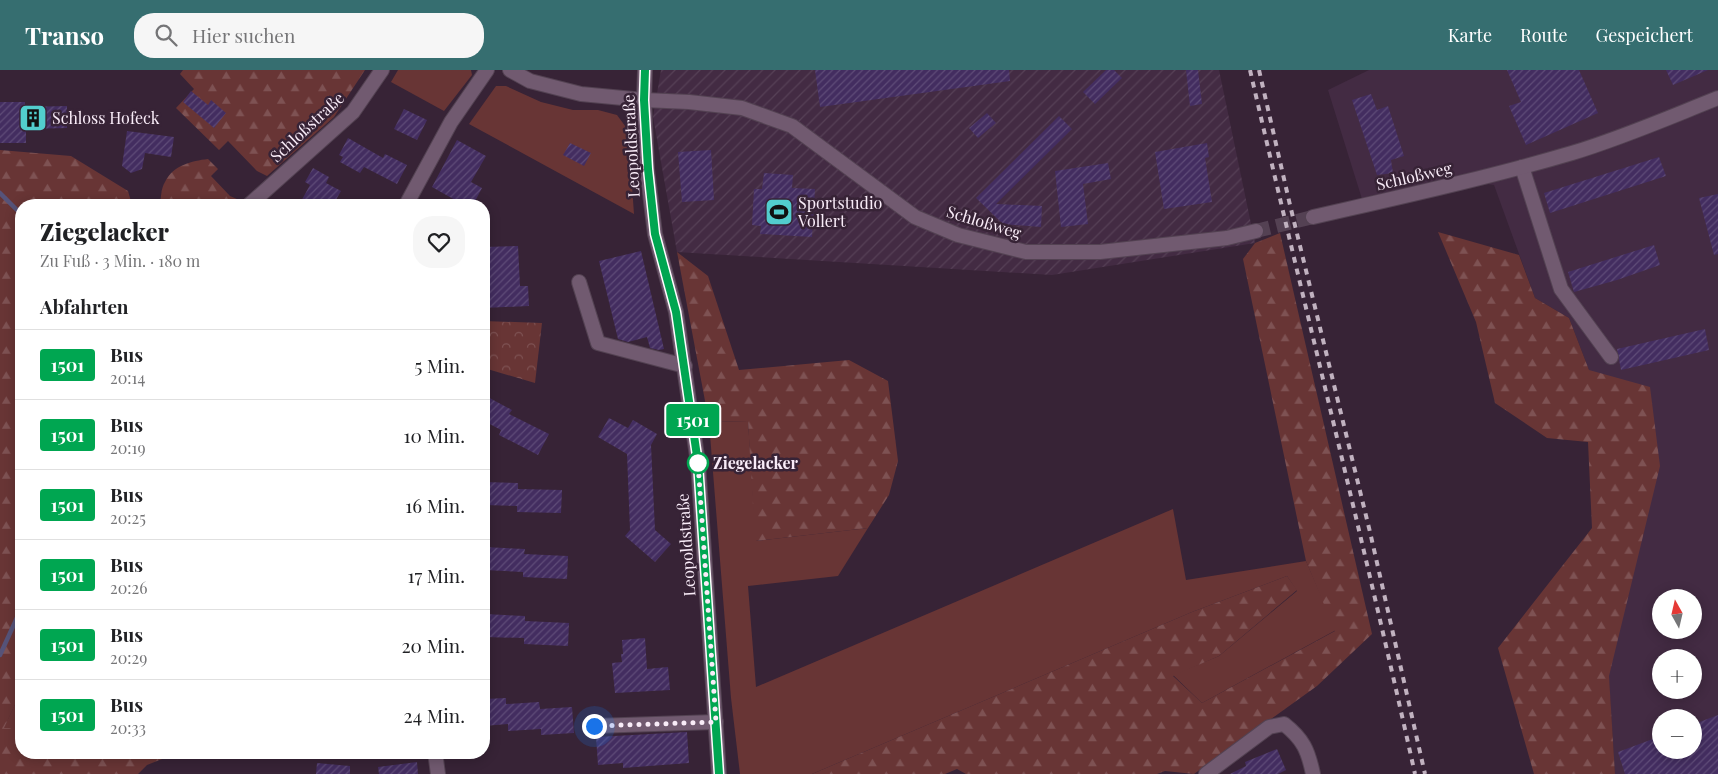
<!DOCTYPE html>
<html lang="de">
<meta charset="utf-8">
<style>
body{margin:0;font-family:"Playfair Display",serif;background:#f6f6f6;color:#202124;height:100vh;display:flex;flex-direction:column;font-size:19px;white-space:nowrap}
*{box-sizing:border-box;margin:0}
p{font-size:16px;color:#757577}
.icon{flex:none;width:28px;height:28px;fill:none;stroke:currentColor;stroke-width:2;stroke-linecap:round;stroke-linejoin:round}
.map{position:relative;flex:1;overflow:hidden}
.sheet{position:absolute;left:15px;top:129px;width:475px;height:560px;display:flex;flex-direction:column;background:#fff;border-radius:20px;box-shadow:0 2px 12px #0003}
.sheet>*{flex:none}
.badge{padding:0 10px;border-radius:4px;font-size:18px;line-height:32px}
.needle{width:32px;rotate:352deg}
.controls{position:absolute;left:1652px;top:519px;display:grid;gap:10px}
.controls a{display:grid;place-items:center;width:50px;height:50px;border-radius:50%;background:#fff;box-shadow:0 2px 12px #0003;font-size:25px}
.you{position:absolute;width:25px;height:25px;margin:-12px;border:4px solid #fff;border-radius:50%;background:#1a73e8;box-shadow:0 0 0 8px #1a73e833}
.map>.badge{position:absolute;translate:-50% -50%;box-shadow:0 0 0 2px #fff}
h2{padding:0 25px;font-size:19px;line-height:45px}
.round{display:grid;place-items:center;flex:none;width:52px;height:52px;border-radius:20px;background:#f6f6f6}
.overview{display:flex;align-items:center;justify-content:space-between;height:85px;padding:0 25px}
h1{font-size:24px;font-weight:800;line-height:38px}
ul{padding:0;list-style:none}
li{display:flex;align-items:center;gap:15px;height:70px;padding:0 25px;border-top:1px solid #e0e0e0}
li div{flex:1}
li b{display:block;font-size:19px}
li em{font-style:normal}
li .badge{min-width:55px;font-weight:700;text-align:center}
header{display:flex;align-items:center;gap:30px;box-sizing:border-box;height:70px;padding:0 25px;background:#366e70;color:#fff}
header strong{font-size:24px}
nav{display:flex;gap:28px;margin-inline-start:auto;font-size:18px}
.search{width:350px;height:45px;background:#f6f6f6;display:flex;align-items:center;gap:12px;box-sizing:border-box;padding:0 18px;border-radius:20px;color:#757577;font-size:19px}
.map>svg:first-child{display:block}
.built{fill:#432b43;fill-rule:evenodd}
.industrial{fill:url(#industrial-furrows)}
.grass{fill:#683535}
.forest{fill:url(#forest-firs)}
.park{fill:url(#park-crowns)}
.lines{fill:none;stroke-linecap:round;stroke-linejoin:round}
.stream{stroke:#565379;stroke-width:4.5}
.building{fill:url(#building-hatch)}
.street-tunnel{stroke:#544153;stroke-width:14;stroke-dasharray:14 7;stroke-linecap:butt}
.street-casing{stroke:#534252;stroke-width:16}
.street{stroke:#715a70;stroke-width:14}
.rail{stroke:#c1b2c0;stroke-width:4;stroke-dasharray:6 6;stroke-linecap:butt}
.line-casing{stroke:#fff;stroke-width:11}
.line{stroke:#00a651;stroke-width:8}
.walk{stroke:#f9ecf8;stroke-width:5;stroke-dasharray:0 9}
.stop-dot{fill:#fff;stroke:#00a651;stroke-width:2.5}
.labels{text-anchor:middle;stroke-width:5;stroke-linejoin:round;paint-order:stroke}
.poi-label{font-size:16px;fill:#f9ecf8;stroke:#372336;text-anchor:start}
.street-label{font-size:16px;fill:#f9ecf8;stroke:#372336}
.stop-label{font-size:16px;font-weight:bold;fill:#f9ecf8;stroke:#372336;text-anchor:start}
</style>
<header>
<strong>Transo</strong>
<div class="search"><svg class="icon" aria-label="search" viewBox="0 0 24 24"><circle cx="10" cy="10" r="6"/><path d="M15 15l6 6"/></svg>Hier suchen</div>
<nav><a>Karte</a><a>Route</a><a>Gespeichert</a></nav>
</header>
<div class="map">
<svg width="1718" height="704" viewBox="0 0 1718 704">
<defs>
<pattern id="industrial-furrows" width="10" height="10" patternUnits="userSpaceOnUse" patternTransform="scale(1.25)"><rect width="10" height="10" fill="#432b43"/><path d="M-1 1l2-2M0 10L10 0M9 11l2-2" fill="none" stroke="#564056"/></pattern>
<pattern id="forest-firs" width="22" height="20" patternUnits="userSpaceOnUse" patternTransform="scale(1.25)"><rect width="22" height="20" fill="#683535"/><path d="M5 1l3.5 6h-7zM16 11l3.5 6h-7z" fill="#7e5253"/></pattern>
<pattern id="park-crowns" width="20" height="18" patternUnits="userSpaceOnUse" patternTransform="scale(1.25)"><rect width="20" height="18" fill="#683535"/><path d="M2 6a3 3 0 1 1 6 0M12 15a3 3 0 1 1 6 0" fill="none" stroke="#7e5253"/></pattern>
<pattern id="building-hatch" width="6" height="6" patternUnits="userSpaceOnUse" patternTransform="scale(1.25)"><rect width="6" height="6" fill="#432d60"/><path d="M-1 1l2-2M0 6l6-6M5 7l2-2" fill="none" stroke="#5f4c78"/></pattern>
</defs>
<rect width="100%" height="100%" fill="#372336"/>
<!-- built -->
<path class="built" d="M1369 0H1718V704H1615L1589 300 1569 248 1535 228 1494 115 1449 109 1362 129 1328 20ZM1661 528H1694V560H1661ZM1661 588H1694V620H1661ZM1661 648H1694V680H1661Z"/>
<!-- industrial -->
<polygon class="industrial" points="661,0 1219,0 1255,173 1052,205 677,182 653,47"/>
<!-- grass -->
<g class="grass">
<polygon points="398,0 471,0 472,5 444,41 391,12"/>
<polygon points="496,16 506,16 541,32 573,40 598,40 617,45 628,60 634,144 469,54"/>
<polygon points="748,351 756,471 868,458 838,506 748,516 756,617 1173,439 1186,510 1306,491 1336,560 1202,633 1173,605 1219,586 1297,521 1287,506 1192,542 812,704 740,704 731,628 709,352"/>
<polygon points="21,622 21,658 3,659"/>
</g>
<!-- forest -->
<g class="forest">
<polygon points="183,0 365,0 334,47 267,106 257,101 228,71 219,80 176,38 194,19 180,4"/>
<polygon points="0,80 71,86 128,121 132,135 21,135 21,622 4,658 21,658 21,682 177,683 147,695 138,704 0,704"/>
<path d="M208 89 218 99 211 106 230 126 239 130 233 135H160C161 128 161 118 165 112 173 95 192 91 208 89Z"/>
<polygon points="1438,162 1519,185 1535,228 1569,248 1589,300 1650,317 1660,396 1609,606 1615,704 1534,704 1498,578 1592,458 1588,372 1547,368 1495,333 1476,252"/>
<polygon points="1280,163 1372,564 1317,616 1194,704 1165,701 1157,704 966,704 957,699 945,704 812,704 1192,542 1287,506 1297,520 1219,586 1173,606 1202,633 1335,561 1306,491 1243,189 1255,173"/>
<polygon points="677,182 708,206 739,300 849,290 888,311 898,391 889,425 868,458 755,471 748,351 709,352"/>
</g>
<!-- park -->
<polygon class="park" points="484,251 542,253 535,313 484,298"/>
<g class="lines">
<!-- stream -->
<g class="stream">
<polyline points="0,123 21,144"/>
<polyline points="0,585 21,539"/>
</g>
</g>
<!-- building -->
<g class="building">
<polygon points="815,0 1009,0 1010,11 820,37"/>
<polygon points="1106,0 1114,0 1122,8 1095,34 1083,22"/>
<polygon points="1186,0 1198,0 1202,34 1190,36"/>
<polygon points="1507,0 1579,0 1598,43 1526,75 1509,36 1521,32"/>
<polygon points="1666,0 1708,0 1673,15"/>
<polygon points="191,21 208,35 211,30 226,43 214,58 183,32"/>
<polygon points="1371,24 1377,40 1388,36 1404,86 1391,90 1393,103 1377,105 1352,30"/>
<polygon points="0,32 25,32 25,37 67,36 67,58 26,59 26,73 0,73"/>
<polygon points="404,39 427,50 417,70 394,59"/>
<polygon points="987,43 996,53 978,68 969,58"/>
<polygon points="1059,46 1072,59 996,134 1042,136 1041,157 1003,154 976,128"/>
<polygon points="127,61 174,67 171,87 145,83 142,99 131,103 122,96"/>
<polygon points="348,68 383,88 385,84 407,95 397,114 364,97 360,103 340,92 343,87 339,85"/>
<polygon points="457,70 486,86 471,112 482,118 473,135 464,135 432,117"/>
<polygon points="570,73 591,83 584,96 563,85"/>
<polygon points="1207,73 1209,87 1205,88 1212,132 1164,139 1155,82"/>
<polygon points="711,80 714,130 682,132 678,82"/>
<polygon points="1659,87 1666,106 1550,143 1544,123"/>
<polygon points="1108,93 1111,109 1083,114 1088,154 1061,157 1055,101"/>
<polygon points="313,98 329,107 326,113 341,121 333,135 299,135 310,115 305,112"/>
<polygon points="764,103 793,105 792,118 815,119 812,167 760,164 761,156 752,155 754,119 762,119"/>
<polygon points="1718,124 1718,184 1714,185 1699,128"/>
<polygon points="1654,175 1660,195 1617,210 1574,222 1568,202"/>
<polygon points="518,176 520,216 528,216 529,236 484,238 484,177"/>
<polygon points="641,181 664,279 659,280 650,278 647,267 628,272 618,269 599,191"/>
<polygon points="1705,259 1709,280 1621,300 1617,279"/>
<polygon points="484,325 512,340 509,344 549,364 538,385 499,365 501,360 484,351"/>
<polygon points="609,348 628,358 633,350 657,364 651,375 655,460 671,474 655,492 625,466 630,460 627,384 598,367"/>
<polygon points="484,412 518,413 518,419 562,420 561,443 517,442 517,436 484,435"/>
<polygon points="484,477 525,479 524,484 568,486 567,509 523,507 523,502 484,500"/>
<polygon points="484,544 525,546 525,551 569,553 568,576 524,574 524,568 484,567"/>
<polygon points="645,568 647,599 668,597 670,620 615,623 612,593 622,592 621,584 623,584 622,570"/>
<polygon points="506,628 506,634 539,632 540,639 572,637 574,663 541,665 541,659 508,661 508,654 484,656 484,629"/>
<polygon points="1718,645 1718,704 1625,704 1618,682 1661,666 1661,680 1694,680 1694,654"/>
<polygon points="687,662 689,693 623,698 623,693 598,695 596,667"/>
<polygon points="1277,679 1286,700 1278,704 1230,704 1246,696 1245,692"/>
<polygon points="417,692 418,704 379,704 378,697"/>
<polygon points="317,693 350,696 350,704 316,704"/>
</g>
<g class="lines">
<!-- street-tunnel -->
<polyline class="street-tunnel" points="1256,161 1313,147"/>
<defs>
<g id="street">
<polyline points="510,0 530,11 581,24 644,30 689,32 742,38 792,56 915,147 958,165 1026,182 1100,182 1227,168 1256,161"/>
<polyline points="645,0 644,30 647,99 655,164 676,242 698,393 719,704"/>
<polyline points="1522,97 1561,219 1611,287"/>
<polyline points="249,135 353,42 382,0"/>
<polyline points="406,135 451,52 487,0"/>
<path d="M1313 147C1400 127 1487 108 1572 83 1622 68 1670 47 1718 28"/>
<polyline points="579,212 598,273 685,296"/>
<polyline points="594,656 716,652"/>
<polyline points="435,682 438,704"/>
<path d="M1206 704 1269 657 1284 654C1303 669 1308 680 1313 704"/>
</g>
</defs>
<!-- street casing -->
<use href="#street" class="street-casing"/>
<!-- street -->
<use href="#street" class="street"/>
<!-- rail -->
<g class="rail">
<path d="M1250 0C1304 235 1363 469 1415 704"/>
<polyline points="1259,0 1290,135 1370,462 1425,704"/>
</g>
</g>
<g class="lines">
<defs>
<polyline id="line" points="645,0 644,30 648,99 655,164 676,242 698,393 719,704"/>
</defs>
<!-- line casing -->
<use href="#line" class="line-casing"/>
<!-- line -->
<use href="#line" class="line"/>
<!-- walk -->
<polyline class="walk" points="594,656 716,652 698,393"/>
</g>
<!-- icons -->
<defs>
<symbol id="building-square" viewBox="-11 -11 22 22"><rect x="-9" y="-9" width="18" height="18" rx="4" fill="#52cdcd" stroke="#372336"/><path d="M-4-6H4V6H1V3H-1V6H-4ZM-2.5-4.3h1.7v1.8h-1.7ZM.8-4.3h1.7v1.8H.8ZM-2.5-1h1.7V.8h-1.7ZM.8-1h1.7V.8H.8Z" fill="#111"/></symbol>
<symbol id="stadium-square" viewBox="-11 -11 22 22"><rect x="-9" y="-9" width="18" height="18" rx="4" fill="#52cdcd" stroke="#372336"/><path d="M0-5a6.5 5 0 1 0 0 10a6.5 5 0 1 0 0-10ZM-3.5-1.8h7v3.6h-7Z" fill="#111"/></symbol>
</defs>
<g fill-rule="evenodd">
<use href="#building-square" x="17" y="32" width="32" height="32"/>
<use href="#stadium-square" x="763" y="126" width="32" height="32"/>
</g>
<!-- markers -->
<circle class="stop-dot" cx="698" cy="393" r="10"/>
<g class="labels">
<!-- poi labels -->
<g class="poi-label">
<text x="52" y="54">Schloss Hofeck</text>
<text x="798" y="139">Sportstudio<tspan x="798" dy="18">Vollert</tspan></text>
</g>
<!-- street labels -->
<g class="street-label">
<text transform="translate(307 57) rotate(-43)" y="6">Schloßstraße</text>
<text transform="translate(631 76) rotate(-93)" y="6">Leopoldstraße</text>
<text transform="translate(1414 106) rotate(-13)" y="6">Schloßweg</text>
<text transform="translate(984 152) rotate(17)" y="6">Schloßweg</text>
<text transform="translate(686 475) rotate(-94)" y="6">Leopoldstraße</text>
</g>
<!-- stop labels -->
<g class="stop-label">
<text x="713" y="399">Ziegelacker</text>
</g>
</g>
</svg>
<div class="controls">
<a><svg class="needle" viewBox="-14 -14 28 28"><path d="M0-13l5 13h-10z" fill="#e53935"/><path d="M0 13l5-13h-10z" fill="#757577"/></svg></a>
<a>+</a>
<a>−</a>
</div>
<div class="you" style="left:594px;top:656px"></div>
<b class="badge" style="left:693px;top:350px;background:#00a651;color:#fff">1501</b>
<section class="sheet">
<div class="overview"><div><h1>Ziegelacker</h1><p>Zu Fuß · 3 Min. · 180 m</p></div><a class="round"><svg class="icon" aria-label="heart" viewBox="0 0 24 24"><path d="M12 20l-8-8c-3-5 5-10 8-4 3-6 11-1 8 4z"/></svg></a></div>
<h2>Abfahrten</h2>
<ul>
<li><span class="badge" style="background:#00a651;color:#fff">1501</span><div><b>Bus</b><p>20:14</p></div><em>5 Min.</em></li>
<li><span class="badge" style="background:#00a651;color:#fff">1501</span><div><b>Bus</b><p>20:19</p></div><em>10 Min.</em></li>
<li><span class="badge" style="background:#00a651;color:#fff">1501</span><div><b>Bus</b><p>20:25</p></div><em>16 Min.</em></li>
<li><span class="badge" style="background:#00a651;color:#fff">1501</span><div><b>Bus</b><p>20:26</p></div><em>17 Min.</em></li>
<li><span class="badge" style="background:#00a651;color:#fff">1501</span><div><b>Bus</b><p>20:29</p></div><em>20 Min.</em></li>
<li><span class="badge" style="background:#00a651;color:#fff">1501</span><div><b>Bus</b><p>20:33</p></div><em>24 Min.</em></li>
</ul>
</section>
</div>
